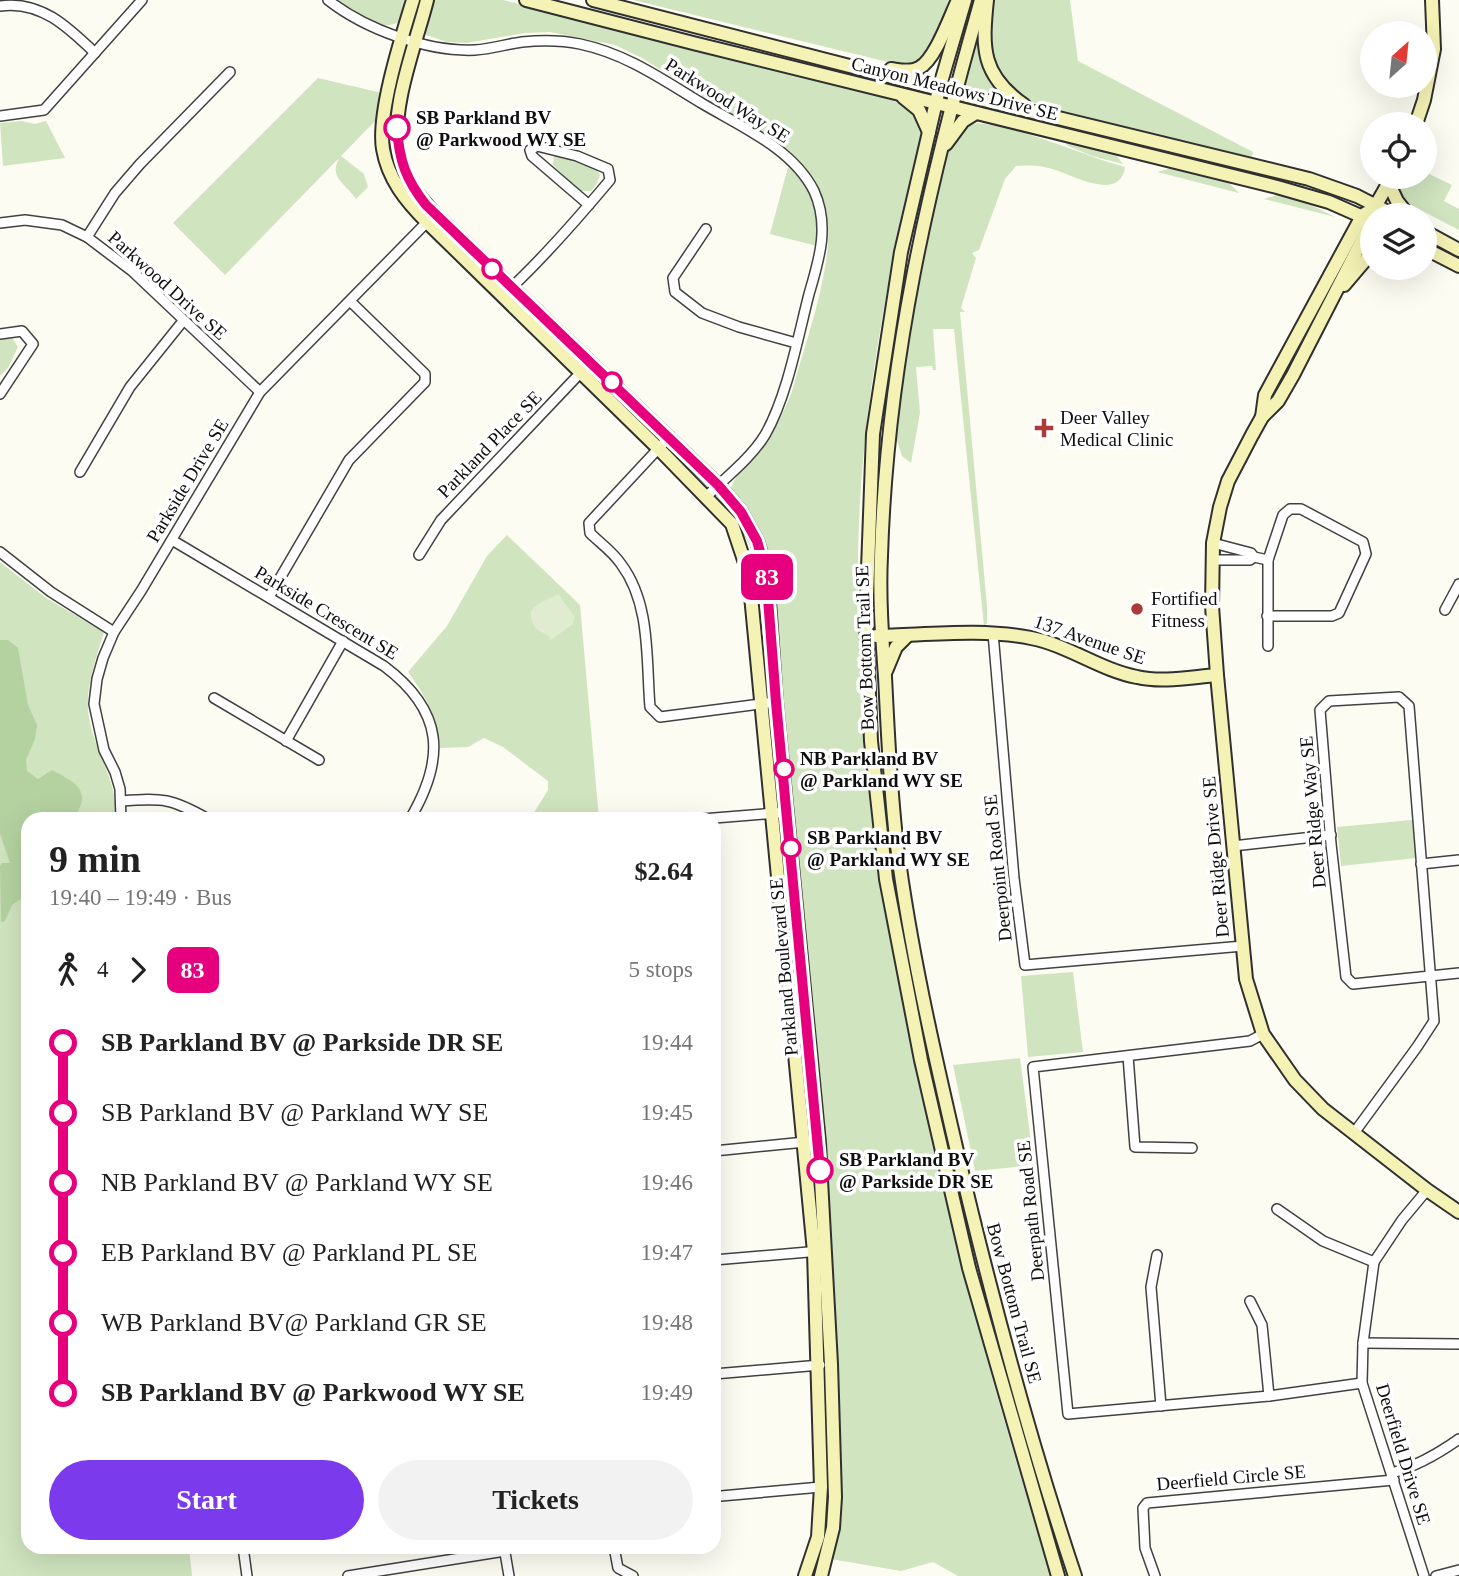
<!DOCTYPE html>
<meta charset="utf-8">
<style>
body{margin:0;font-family:Georgia,serif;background:#f2f2f2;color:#222;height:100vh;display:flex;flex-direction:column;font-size:26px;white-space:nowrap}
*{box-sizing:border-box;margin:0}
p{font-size:23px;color:#767676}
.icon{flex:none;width:38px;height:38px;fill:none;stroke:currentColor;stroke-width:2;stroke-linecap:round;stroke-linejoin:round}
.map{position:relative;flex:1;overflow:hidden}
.side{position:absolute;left:21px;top:812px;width:700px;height:742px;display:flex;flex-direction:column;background:#fff;border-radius:21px;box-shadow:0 7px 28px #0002}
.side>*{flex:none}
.badge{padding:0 14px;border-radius:10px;font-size:24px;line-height:46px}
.needle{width:46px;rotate:27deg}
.controls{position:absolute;left:1360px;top:21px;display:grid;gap:14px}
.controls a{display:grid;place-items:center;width:77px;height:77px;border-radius:50%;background:#fff;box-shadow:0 7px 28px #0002;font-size:35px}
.map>.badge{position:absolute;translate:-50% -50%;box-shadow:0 0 0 4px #fff}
.legs{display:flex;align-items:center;gap:10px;height:77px;padding:0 28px;font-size:23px}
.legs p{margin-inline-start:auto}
.summary{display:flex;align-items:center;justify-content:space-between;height:119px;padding:0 28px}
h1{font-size:38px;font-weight:600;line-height:52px}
.cta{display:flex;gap:14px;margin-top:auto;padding:14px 28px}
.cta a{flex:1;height:80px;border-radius:42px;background:#7c3aed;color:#fff;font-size:28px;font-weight:600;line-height:80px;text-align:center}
.cta a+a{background:#f2f2f2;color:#222}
ul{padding:0 28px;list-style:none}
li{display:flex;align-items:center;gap:24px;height:70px;font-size:26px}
li i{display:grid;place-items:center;width:10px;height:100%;margin:0 9px;background:currentColor}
li i::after{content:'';width:18px;height:18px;margin:-9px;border:5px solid;border-radius:50%;background:#fff}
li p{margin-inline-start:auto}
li:first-child i{background:linear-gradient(#0000 50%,currentColor 0)}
li:last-child i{background:linear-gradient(currentColor 50%,#0000 0)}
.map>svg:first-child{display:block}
.green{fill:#d0e4bf}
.forest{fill:#b4d2a0}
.pitch{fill:#e0ecd0}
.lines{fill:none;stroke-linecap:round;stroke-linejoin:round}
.street-casing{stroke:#414141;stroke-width:12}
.secondary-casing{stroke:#303030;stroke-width:16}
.street{stroke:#fff;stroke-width:9}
.secondary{stroke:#f5f2b5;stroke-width:12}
.line-1-casing{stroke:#fff;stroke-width:16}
.line-1{stroke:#e6007e;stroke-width:10}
.stop-1-dot{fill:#fff;stroke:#e6007e;stroke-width:3.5}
.poi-dot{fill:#ac3a38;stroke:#fff;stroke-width:2.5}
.labels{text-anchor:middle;stroke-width:7;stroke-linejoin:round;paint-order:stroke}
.street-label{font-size:19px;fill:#0e0e0e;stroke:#fff}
.stop-label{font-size:19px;font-weight:bold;fill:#0e0e0e;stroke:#fff;text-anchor:start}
.poi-label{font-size:19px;fill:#0e0e0e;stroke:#fff;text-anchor:start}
</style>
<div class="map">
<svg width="1459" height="1576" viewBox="0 0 1459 1576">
<rect width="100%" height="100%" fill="#fdfcf2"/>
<!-- green -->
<g class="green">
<path d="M337 0H404L400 21C380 35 352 11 337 0Z"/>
<path d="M432 0H503L867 93C890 100 919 105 922 133 888 272 860 413 858 556 857 642 862 737 872 822 884 920 906 1016 927 1112 961 1269 1002 1424 1052 1576H958L933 1562 901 1571 831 1559 825 1153 772 574C765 541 752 515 731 488 737 470 753 459 764 443 777 426 786 408 793 388 806 340 837 257 826 209 821 186 805 167 789 151L642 58 615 45 550 32 525 33 466 43 447 42 426 35 424 29Z"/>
<path d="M633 0H949C943 17 932 59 913 64 908 66 902 65 896 64Z"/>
<polygon points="991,0 1070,0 1078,61 1253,152 1252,157 1049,109 1023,98 1001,80 987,40"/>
<path d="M979 20C979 53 982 67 1001 93L999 95 966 87 964 82Z"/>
<path d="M318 78 382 93 378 118 341 156 364 174 368 187 356 199C344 182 329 178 339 158L225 275 173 223Z"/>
<polygon points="22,121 35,124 46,121 65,158 3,166 0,123"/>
<path d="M977 123C1029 129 1075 153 1125 167 1120 204 1070 173 1049 168 1039 165 1027 165 1016 166L1005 179 979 250 972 253 976 258 961 308 965 312H960L987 606V623L984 626 954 329H933L936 370H933L932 366 916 367 920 413 911 463 902 456 895 434 906 339 942 168 956 130Z"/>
<polygon points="1068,140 1113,151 1123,164 1092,156 1066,145"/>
<polygon points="559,155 595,167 600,175 596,185 591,191 580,191 553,165 554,157"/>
<path d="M788 167C815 191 819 211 817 246L770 234Z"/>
<polygon points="1175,167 1225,179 1239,193 1157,172"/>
<path d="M1425 172 1452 185 1444 201 1459 209V230L1407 203C1400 194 1398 188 1401 177H1424Z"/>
<polygon points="1280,194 1315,207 1335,217 1264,199"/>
<polygon points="11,336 18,347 8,368 0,376 0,339"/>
<path d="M507 535 580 605 599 819H537L532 816 548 790V781L503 747 484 738 468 747 440 748C437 718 426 696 408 672L447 626 487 556Z"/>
<path d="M0 562 46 598 104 632C96 659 84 690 89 718 95 753 119 782 115 819H28V1547H189L192 1576H0Z"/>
<polygon points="1412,820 1416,858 1341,866 1337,827"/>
<polygon points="1073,972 1083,1052 1028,1057 1021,976"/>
<polygon points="1020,1058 1034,1165 975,1171 953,1065"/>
</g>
<!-- forest -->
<path class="forest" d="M0 640H8L18 648 28 705 37 725 35 739 26 760 27 771 38 779 52 770C66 778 91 787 79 809 77 814 73 818 67 819 55 821 40 819 28 819V894L12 905 5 921 1 922 0 866 2 863H10L0 834Z"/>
<!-- pitch -->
<path class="pitch" d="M558 594 575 617 573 624 551 640 549 636 536 629C520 605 544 603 558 594Z"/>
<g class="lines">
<defs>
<g id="street">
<path d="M328 0C365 29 427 52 475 50 491 49 507 44 522 42 542 40 561 40 580 44 627 54 663 80 703 104 742 127 793 149 814 191 830 226 819 260 809 294 798 337 787 397 765 435 751 458 725 478 707 496"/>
<path d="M0 6C40 0 68 27 95 53"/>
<polyline points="0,116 44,110 142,0"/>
<polyline points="0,223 25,220 62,225 87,237 132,271 260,392"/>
<polyline points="706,229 673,278 675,292 702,313 739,327 796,343"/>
<polyline points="87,237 115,193 140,164 230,72"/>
<path d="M512 287C547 254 579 217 610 180L608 169 577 156 537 146 530 150 532 156 589 205"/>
<polyline points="0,334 22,331 33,344 0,394"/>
<path d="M670 436 589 523 590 533C600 543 613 552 621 564 651 604 646 659 650 707L660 717 776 702"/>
<polyline points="80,472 130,387 183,321"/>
<path d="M172 540 384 666C444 711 446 758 410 819"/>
<polyline points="1213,543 1251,553 1254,557"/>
<polyline points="0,552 51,592 114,632"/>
<polyline points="419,555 441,520 585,368"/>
<polyline points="1213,560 1250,560 1254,557 1268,560"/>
<polyline points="269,597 349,460 425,382 425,374 350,301"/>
<polyline points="1445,610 1459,584"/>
<polyline points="1267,616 1332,616 1339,613 1366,554 1363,542 1301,509 1290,509 1283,515 1268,560 1268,646"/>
<polyline points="993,633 1014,878 1025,965 1243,946"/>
<polyline points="214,698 319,760"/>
<polyline points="286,741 343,641"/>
<path d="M121 801C163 798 171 798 208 819"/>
<polyline points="121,819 120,789 115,772 104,750 94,704 97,679 103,658 114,632 141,591 260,392 431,218"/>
<polyline points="702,819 788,812"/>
<polyline points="1233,846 1331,835"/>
<polyline points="1421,864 1459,860"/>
<polyline points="1263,1034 1250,1041 1033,1067 1068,1414 1269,1396 1362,1383"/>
<polyline points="1128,1056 1135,1147 1192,1148"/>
<polyline points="1354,1133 1417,1047 1434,1021 1409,706 1399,697 1329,701 1320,710 1331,844 1346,977 1353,984 1459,973"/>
<polyline points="714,1151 805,1142 819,1143"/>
<polyline points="1277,1209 1323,1241 1374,1262"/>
<polyline points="1157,1255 1151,1287 1161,1406"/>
<polyline points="714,1260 820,1251"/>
<polyline points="1250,1301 1262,1325 1269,1396"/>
<polyline points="1363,1343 1459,1344"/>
<polyline points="714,1374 820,1365"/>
<path d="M1392 1473C1417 1466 1438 1454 1459 1439"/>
<polyline points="721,1496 821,1487"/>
<polyline points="243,1547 247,1576"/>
<polyline points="504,1547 509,1576"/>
<polyline points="614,1547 618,1568 633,1576"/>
<polyline points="348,1576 505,1551"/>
<polyline points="1155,1576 1145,1548 1143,1508 1147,1503 1394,1480"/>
<polyline points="1424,1576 1362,1383 1363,1343 1374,1262 1402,1220 1427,1190"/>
<polyline points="1436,1576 1459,1570"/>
</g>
<g id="secondary">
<path d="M413 0C402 36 377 113 383 149 388 179 406 201 427 222L659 449 732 524 749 575 814 1252 821 1487 818 1537 805 1576"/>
<path d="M427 0C416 44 389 110 399 154 403 178 419 197 435 214L718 485 741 512 757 541 767 573 776 702 819 1143 831 1364 835 1497 833 1528 821 1576"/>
<polyline points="526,0 693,43 1277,187 1329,202 1372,221"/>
<polyline points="593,0 939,89 1309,179 1357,196 1394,215"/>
<polyline points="965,0 939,89 901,252 873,434 866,623 871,741 886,879 921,1060 969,1268 1058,1576"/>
<path d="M981 0C928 185 887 363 881 556 879 596 882 636 885 677 888 733 890 790 897 846 910 947 933 1048 956 1147 990 1292 1028 1435 1075 1576"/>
<path d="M987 0C982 48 981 75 1024 105"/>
<path d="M891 69C899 70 910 73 919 68 935 60 950 17 958 0"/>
<polyline points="903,97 919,110 929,132"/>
<polyline points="1416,124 1424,100 1434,49 1432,0"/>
<polyline points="946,144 963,121 976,113"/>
<polyline points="1389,184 1397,201 1408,215"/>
<polyline points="1374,214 1376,205 1392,177"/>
<polyline points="1372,221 1293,375 1278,401 1262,417 1252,435 1228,481 1220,507 1213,543 1212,606 1217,675 1246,979 1263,1034 1295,1080 1323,1109 1427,1190 1459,1212"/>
<polyline points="1424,231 1459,250"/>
<polyline points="1424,248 1459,266"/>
<polyline points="1344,285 1372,252"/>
<polyline points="1262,417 1265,395 1362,216 1366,213"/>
<path d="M876 636C927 635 981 628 1031 638 1068 645 1100 670 1137 677 1163 683 1191 677 1217 675"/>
<polyline points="886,671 896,647 907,636"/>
</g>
</defs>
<!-- street casing -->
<use href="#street" class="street-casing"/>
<!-- secondary casing -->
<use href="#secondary" class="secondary-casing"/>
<!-- street -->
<use href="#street" class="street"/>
<!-- secondary -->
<use href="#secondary" class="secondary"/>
</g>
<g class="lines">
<defs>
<path id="line-1" d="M397 128C399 160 406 180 426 205L718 485 741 512 757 541 766 573 776 702 820 1170"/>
</defs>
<!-- line-1 casing -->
<use href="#line-1" class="line-1-casing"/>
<!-- line-1 -->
<use href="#line-1" class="line-1"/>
</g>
<!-- markers -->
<g class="stop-1-dot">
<circle cx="397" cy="128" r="12"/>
<circle cx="492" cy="269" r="9"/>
<circle cx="612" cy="382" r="9"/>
<circle cx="784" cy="769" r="9"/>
<circle cx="791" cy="848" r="9"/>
<circle cx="820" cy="1170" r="12"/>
</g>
<g class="poi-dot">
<path d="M1040.5 417.5h7v7h7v7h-7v7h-7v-7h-7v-7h7z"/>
<circle cx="1137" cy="609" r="7"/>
</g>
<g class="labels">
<!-- street labels -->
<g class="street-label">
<text transform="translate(955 88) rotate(14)" y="7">Canyon Meadows Drive SE</text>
<text transform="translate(728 100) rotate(32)" y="7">Parkwood Way SE</text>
<text transform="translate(168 285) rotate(42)" y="7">Parkwood Drive SE</text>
<text transform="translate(489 444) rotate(-46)" y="7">Parkland Place SE</text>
<text transform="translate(187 480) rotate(-59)" y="7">Parkside Drive SE</text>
<text transform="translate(327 612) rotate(31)" y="7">Parkside Crescent SE</text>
<text transform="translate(1090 639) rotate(19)" y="7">137 Avenue SE</text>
<text transform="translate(864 648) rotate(-92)" y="7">Bow Bottom Trail SE</text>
<text transform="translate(1312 812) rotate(-95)" y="7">Deer Ridge Way SE</text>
<text transform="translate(1215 857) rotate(-95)" y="7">Deer Ridge Drive SE</text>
<text transform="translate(997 868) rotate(-96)" y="7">Deerpoint Road SE</text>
<text transform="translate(783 967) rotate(-95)" y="7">Parkland Boulevard SE</text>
<text transform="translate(1030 1211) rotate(-96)" y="7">Deerpath Road SE</text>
<text transform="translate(1015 1303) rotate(75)" y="7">Bow Bottom Trail SE</text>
<text transform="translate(1404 1454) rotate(73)" y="7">Deerfield Drive SE</text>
<text transform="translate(1231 1477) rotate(-5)" y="7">Deerfield Circle SE</text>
</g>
<!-- stop labels -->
<g class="stop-label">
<text x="416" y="124">SB Parkland BV<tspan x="416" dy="22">@ Parkwood WY SE</tspan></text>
<text x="800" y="765">NB Parkland BV<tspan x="800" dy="22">@ Parkland WY SE</tspan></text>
<text x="807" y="844">SB Parkland BV<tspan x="807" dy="22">@ Parkland WY SE</tspan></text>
<text x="839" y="1166">SB Parkland BV<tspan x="839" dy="22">@ Parkside DR SE</tspan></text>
</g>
<!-- poi labels -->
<g class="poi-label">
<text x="1060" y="424">Deer Valley<tspan x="1060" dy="22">Medical Clinic</tspan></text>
<text x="1151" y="605">Fortified<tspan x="1151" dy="22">Fitness</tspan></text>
</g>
</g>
</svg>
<div class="controls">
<a><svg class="needle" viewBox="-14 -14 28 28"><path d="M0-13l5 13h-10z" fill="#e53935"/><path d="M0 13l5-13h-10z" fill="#767676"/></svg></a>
<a><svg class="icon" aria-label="locate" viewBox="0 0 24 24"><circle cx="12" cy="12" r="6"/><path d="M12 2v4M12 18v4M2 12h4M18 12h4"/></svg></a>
<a><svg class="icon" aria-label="layers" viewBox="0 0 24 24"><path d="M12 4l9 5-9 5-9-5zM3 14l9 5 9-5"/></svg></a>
</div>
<b class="badge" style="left:767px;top:577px;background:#e6007e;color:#fff">83</b>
<section class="side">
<div class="summary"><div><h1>9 min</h1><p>19:40 – 19:49 · Bus</p></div><b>$2.64</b></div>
<div class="legs"><svg class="icon" aria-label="walk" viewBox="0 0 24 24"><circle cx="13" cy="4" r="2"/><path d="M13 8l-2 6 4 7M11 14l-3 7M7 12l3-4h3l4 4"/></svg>4<svg class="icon" aria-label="forward" viewBox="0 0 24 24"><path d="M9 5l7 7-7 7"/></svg><b class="badge" style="background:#e6007e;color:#fff">83</b><p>5 stops</p></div>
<ul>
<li><i style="color:#e6007e"></i><b>SB Parkland BV @ Parkside DR SE</b><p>19:44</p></li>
<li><i style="color:#e6007e"></i><span>SB Parkland BV @ Parkland WY SE</span><p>19:45</p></li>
<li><i style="color:#e6007e"></i><span>NB Parkland BV @ Parkland WY SE</span><p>19:46</p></li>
<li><i style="color:#e6007e"></i><span>EB Parkland BV @ Parkland PL SE</span><p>19:47</p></li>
<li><i style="color:#e6007e"></i><span>WB Parkland BV@ Parkland GR SE</span><p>19:48</p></li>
<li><i style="color:#e6007e"></i><b>SB Parkland BV @ Parkwood WY SE</b><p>19:49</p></li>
</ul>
<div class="cta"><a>Start</a><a>Tickets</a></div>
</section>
</div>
